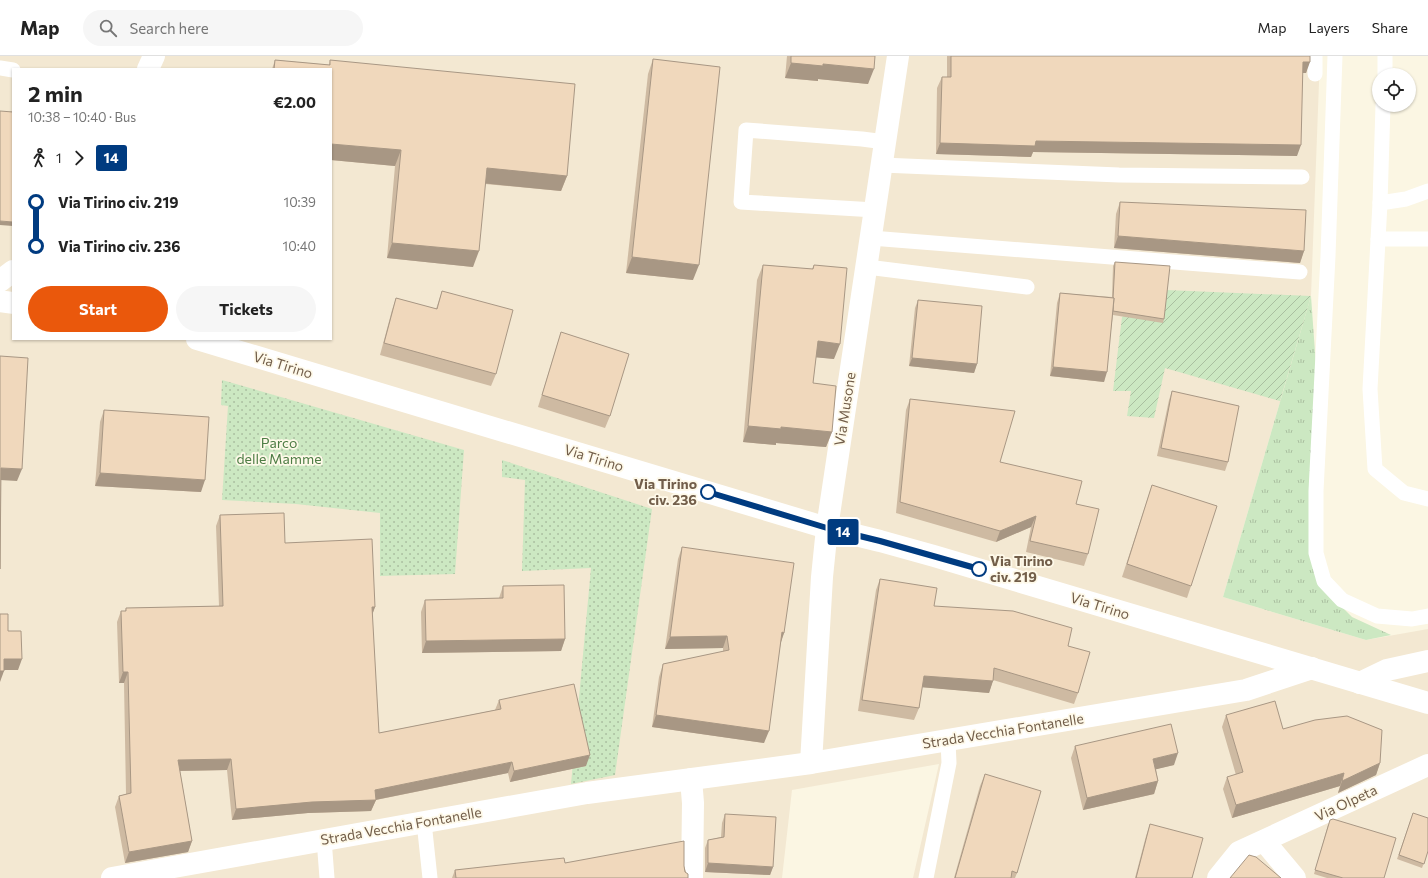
<!DOCTYPE html>
<meta charset="utf-8">
<style>
body{margin:0;font-family:Commissioner,sans-serif;background:#f6f6f6;color:#222;height:100vh;display:flex;flex-direction:column;font-size:15px;white-space:nowrap}
*{box-sizing:border-box;margin:0}
p{font-size:13px;color:#767676}
.icon{flex:none;width:22px;height:22px;fill:none;stroke:currentColor;stroke-width:2;stroke-linecap:round;stroke-linejoin:round}
.map{position:relative;flex:1;overflow:hidden}
.panel{position:absolute;left:12px;top:12px;width:320px;height:272px;display:flex;flex-direction:column;background:#fff;border-radius:0px;box-shadow:0 1px 3px #0004}
.panel>*{flex:none}
.badge{padding:0 8px;border-radius:3px;font-size:14px;line-height:26px}
.tools{position:absolute;left:1372px;top:12px;display:grid;gap:8px}
.tools a{display:grid;place-items:center;width:44px;height:44px;border-radius:50%;background:#fff;box-shadow:0 1px 3px #0004;font-size:20px}
.map>.badge{position:absolute;translate:-50% -50%;box-shadow:0 0 0 2px #fff}
.legs{display:flex;align-items:center;gap:6px;height:44px;padding:0 16px;font-size:13px}
.legs p{margin-inline-start:auto}
.summary{display:flex;align-items:center;justify-content:space-between;height:68px;padding:0 16px}
h1{font-size:22px;font-weight:700;line-height:30px}
.button{display:flex;gap:8px;margin-top:auto;padding:8px 16px}
.button a{flex:1;height:46px;border-radius:24px;background:#ea580c;color:#fff;font-size:16px;font-weight:700;line-height:46px;text-align:center}
.button a+a{background:#f6f6f6;color:#222}
ul{padding:0 16px;list-style:none}
li{display:flex;align-items:center;gap:14px;height:44px;font-size:15px}
li i{display:grid;place-items:center;width:6px;height:100%;margin:0 5px;background:currentColor}
li i::after{content:'';width:10px;height:10px;margin:-5px;border:3px solid;border-radius:50%;background:#fff}
li p{margin-inline-start:auto}
li:first-child i{background:linear-gradient(#0000 50%,currentColor 0)}
li:last-child i{background:linear-gradient(currentColor 50%,#0000 0)}
header{display:flex;align-items:center;gap:24px;box-sizing:border-box;height:56px;padding:0 20px;background:#fff;border-bottom:1px solid #e0e0e0}
header strong{font-size:19px}
nav{display:flex;gap:22px;margin-inline-start:auto;font-size:14px}
.search{width:280px;height:36px;background:#f6f6f6;display:flex;align-items:center;gap:10px;box-sizing:border-box;padding:0 14px;border-radius:22px;color:#767676;font-size:15px}
.map>svg:first-child{display:block}
.residential{fill:#f3e8d2;fill-rule:evenodd}
.grass{fill:url(#grass-tufts)}
.park{fill:url(#park-dots)}
.garden{fill:url(#garden-furrows)}
.lines{fill:none;stroke-linecap:round;stroke-linejoin:round}
.lane{stroke:#fff;stroke-width:15}
.street{stroke:#fff;stroke-width:22}
.secondary{stroke:#fff;stroke-width:22}
.wall{fill:#cebaa2}
.shaded-wall{fill:#a89784}
.building{fill:#f0d8bc;stroke:#a89784}
.line-1-casing{stroke:#fff;stroke-width:9}
.line-1{stroke:#003b80;stroke-width:6}
.stop-1-dot{fill:#fff;stroke:#003b80;stroke-width:2}
.labels{text-anchor:middle;stroke-width:3.5;stroke-linejoin:round;paint-order:stroke}
.street-label{font-size:14px;fill:#725e4a;stroke:#fef9e9}
.park-label{font-size:14px;fill:#4e7d45;stroke:#fef9e9}
.stop-label{font-size:14px;font-weight:bold;fill:#725e4a;stroke:#fef9e9;text-anchor:end}
</style>
<header>
<strong>Map</strong>
<div class="search"><svg class="icon" aria-label="search" viewBox="0 0 24 24"><circle cx="10" cy="10" r="6"/><path d="M15 15l6 6"/></svg>Search here</div>
<nav><a>Map</a><a>Layers</a><a>Share</a></nav>
</header>
<div class="map">
<svg width="1428" height="822" viewBox="0 0 1428 822">
<defs>
<pattern id="grass-tufts" width="24" height="20" patternUnits="userSpaceOnUse"><rect width="24" height="20" fill="#cce8c2"/><path d="M3 7l-1-3M5 7V3M7 7l1-3M15 17l-1-3M17 17v-4M19 17l1-3" fill="none" stroke="#aabfa0"/></pattern>
<pattern id="park-dots" width="8" height="8" patternUnits="userSpaceOnUse"><rect width="8" height="8" fill="#cce8c2"/><path d="M2 2h.1M6 6h.1" fill="none" stroke="#aabfa0" stroke-width="1.8" stroke-linecap="round"/></pattern>
<pattern id="garden-furrows" width="10" height="10" patternUnits="userSpaceOnUse"><rect width="10" height="10" fill="#cce8c2"/><path d="M-1 1l2-2M0 10L10 0M9 11l2-2" fill="none" stroke="#aabfa0"/></pattern>
</defs>
<rect width="100%" height="100%" fill="#fbf6e3"/>
<!-- residential -->
<path class="residential" d="M0 0H1320L1311 240 1223 541 1366 584 1428 573V822H913L939 708 792 734 782 822H0ZM13 13H331V283H13Z"/>
<!-- grass -->
<polygon class="grass" points="1311,240 1318,338 1313,435 1325,534 1352,561 1391,579 1366,584 1223,541"/>
<!-- park -->
<g class="park">
<polygon points="222,324 464,394 455,518 380,520 380,457 296,448 222,444 228,350 221,349"/>
<polygon points="502,404 652,453 615,719 571,728 591,512 522,515 525,424 502,421"/>
</g>
<!-- garden -->
<polygon class="garden" points="1166,234 1311,240 1280,345 1165,312 1154,362 1127,360 1131,335 1113,335 1122,261"/>
<g class="lines">
<!-- lane -->
<g class="lane">
<polyline points="1335,0 1328,200 1316,435 1316,497 1324,525 1342,544 1377,560 1412,563 1428,560"/>
<polyline points="0,12 13,14"/>
<polyline points="1315,18 1315,0"/>
<polyline points="1385,19 1385,0"/>
<polyline points="1383,49 1380,147 1370,333 1375,413 1404,437 1428,443"/>
<polyline points="882,109 1119,119 1302,121"/>
<polyline points="1380,147 1406,143 1428,135"/>
<polyline points="875,154 741,146 746,74 862,83 885,86"/>
<polyline points="871,182 1300,216"/>
<polyline points="1378,183 1428,183"/>
<polyline points="867,211 1027,231"/>
<polyline points="424,766 430,822"/>
<polyline points="324,783 327,822"/>
<polyline points="926,822 949,707 948,685"/>
</g>
<!-- street -->
<g class="street">
<polyline points="1360,627 1387,614 1428,605"/>
<polyline points="811,707 822,521 827,472 898,0"/>
<polyline points="691,723 693,747 692,822"/>
<polyline points="1264,785 1295,822"/>
<polyline points="112,822 587,737 811,707 1246,634 1312,612"/>
<polyline points="1218,822 1239,796 1428,709"/>
</g>
<!-- secondary -->
<g class="secondary">
<polyline points="148,13 154,0"/>
<polyline points="0,225 13,215"/>
<polyline points="0,245 13,247"/>
<polyline points="197,283 827,472 880,485 934,500 1428,647"/>
</g>
</g>
<!-- wall -->
<g class="wall">
<polygon points="787,0 875,0 868,28 818,23 818,25 785,22"/>
<polygon points="947,0 1310,0 1306,17 1302,17 1297,100 1033,96 1031,101 936,98 937,32 942,21 947,21"/>
<polygon points="653,3 693,224 626,217 648,18"/>
<polygon points="275,4 329,9 330,4 567,120 561,135 485,128 473,211 387,202 395,110 331,104 331,13 272,13"/>
<polygon points="1120,146 1304,195 1300,207 1114,192 1116,158"/>
<polygon points="1115,206 1164,263 1163,267 1113,259 1104,326 1050,320 1057,247 1060,237 1112,241 1113,210"/>
<polygon points="763,209 812,213 814,209 834,303 816,301 813,327 832,376 826,391 776,387 776,389 743,386 757,224"/>
<polygon points="442,235 496,318 491,330 380,299 392,254 396,242 436,253"/>
<polygon points="918,244 977,308 974,317 909,310 915,252"/>
<polygon points="561,276 610,360 605,372 538,351 557,289"/>
<polygon points="1172,335 1228,406 1225,415 1157,400 1169,344"/>
<polygon points="910,343 1000,406 1076,448 1088,498 1084,510 1026,496 1031,471 996,486 896,457 906,354"/>
<polygon points="104,354 201,436 95,430 100,366"/>
<polygon points="1152,429 1191,530 1187,542 1122,521"/>
<polygon points="220,459 285,487 375,551 372,559 379,677 495,654 499,644 586,710 510,726 508,717 376,744 371,755 308,757 232,764 227,714 180,715 192,785 188,796 125,807 115,751 119,740 126,738 124,627 119,627 117,566 121,555 125,555 126,552 219,550 216,470"/>
<polygon points="682,491 784,577 781,586 764,687 652,671 659,621 663,608 723,596 723,592 665,593 678,503"/>
<polygon points="880,523 934,550 1068,590 1078,637 1074,648 993,624 989,637 922,631 919,652 914,664 858,655 876,534"/>
<polygon points="503,530 565,583 561,595 422,597 421,556 425,544 499,542"/>
<polygon points="1226,659 1283,673 1380,707 1376,719 1338,737 1340,730 1232,762 1223,733 1227,721 1236,719 1222,671"/>
<polygon points="1075,690 1174,709 1156,713 1158,725 1154,738 1083,754 1071,702"/>
<polygon points="985,718 1017,817 1015,822 954,822 980,730"/>
<polygon points="1413,757 1428,795 1422,812 1397,803"/>
<polygon points="725,758 773,811 770,819 705,816 705,792 708,784 721,781 722,767"/>
<polygon points="1150,768 1192,822 1135,822 1146,780"/>
<polygon points="1328,769 1384,822 1327,822 1314,818"/>
<polygon points="565,807 684,810 688,822 452,822 455,814"/>
</g>
<!-- shaded-wall -->
<g class="shaded-wall">
<polygon points="1303,6 1310,6 1306,17 1299,17"/>
<polygon points="791,7 823,8 874,13 868,28 818,23 818,25 785,22"/>
<polygon points="1036,85 1301,89 1297,100 1033,96 1031,101 936,98 940,87"/>
<polygon points="331,88 401,94 395,110 331,104"/>
<polygon points="487,112 567,120 561,135 481,127"/>
<polygon points="0,165 13,166 13,170 0,169"/>
<polygon points="1118,180 1304,195 1300,207 1114,192"/>
<polygon points="392,187 479,195 473,211 387,202"/>
<polygon points="632,201 699,209 693,224 626,217"/>
<polygon points="818,285 840,288 834,303 812,301"/>
<polygon points="912,302 977,308 974,317 909,310"/>
<polygon points="1053,311 1107,316 1104,326 1050,320"/>
<polygon points="748,370 781,371 832,376 826,391 776,387 776,389 743,386"/>
<polygon points="1,412 22,413 17,425 0,424"/>
<polygon points="100,417 205,424 201,436 95,430"/>
<polygon points="1036,460 1031,471 996,486 1000,475"/>
<polygon points="372,551 375,551 371,562"/>
<polygon points="782,576 784,577 780,589"/>
<polygon points="727,580 723,592 665,593 670,581"/>
<polygon points="565,583 561,595 422,597 426,585"/>
<polygon points="4,603 22,603 18,614 0,614"/>
<polygon points="0,615 4,615 0,626"/>
<polygon points="123,616 128,616 124,627 119,627"/>
<polygon points="924,620 993,625 989,637 919,631"/>
<polygon points="656,659 769,675 764,687 652,671"/>
<polygon points="1178,697 1174,709 1149,715 1153,703"/>
<polygon points="590,699 586,710 510,726 514,715"/>
<polygon points="231,703 227,714 174,715 178,704"/>
<polygon points="512,706 508,717 375,744 376,744 371,755 308,757 232,764 236,753 375,734"/>
<polygon points="1380,707 1376,719 1338,737 1342,725"/>
<polygon points="1344,717 1340,730 1232,762 1236,749"/>
<polygon points="1158,725 1154,738 1083,754 1087,742"/>
<polygon points="192,785 188,796 125,807 129,796"/>
<polygon points="708,807 773,811 770,819 705,816"/>
</g>
<!-- building -->
<g class="building">
<polygon points="791,0 875,0 874,13 823,8 823,10 791,7"/>
<polygon points="951,0 1310,0 1310,6 1303,6 1301,89 1036,85 1035,90 940,87 942,21 951,21"/>
<polygon points="653,3 720,11 699,209 632,201"/>
<polygon points="275,4 330,9 330,4 575,28 567,120 487,112 479,195 392,187 401,94 331,88 331,13 274,13"/>
<polygon points="0,55 13,56 13,166 0,165"/>
<polygon points="1120,146 1306,154 1304,195 1118,180"/>
<polygon points="1115,206 1170,210 1164,263 1113,255 1114,242 1113,242"/>
<polygon points="763,209 813,213 814,209 847,212 840,288 818,285 813,327 836,330 832,376 781,371 781,373 748,370"/>
<polygon points="442,235 513,254 496,318 384,287 396,242 437,253"/>
<polygon points="1060,237 1114,242 1107,316 1053,311"/>
<polygon points="918,244 982,250 977,308 912,302"/>
<polygon points="561,276 629,298 610,360 542,339"/>
<polygon points="0,300 28,302 22,413 1,412 0,513"/>
<polygon points="1172,335 1239,350 1228,406 1161,392"/>
<polygon points="910,343 1015,355 1000,406 1082,425 1076,448 1099,453 1088,498 1030,485 1036,460 1000,475 900,446"/>
<polygon points="104,354 209,361 205,424 100,417"/>
<polygon points="1152,429 1217,450 1191,530 1127,508"/>
<polygon points="284,457 285,487 372,483 375,551 372,551 379,677 501,653 499,644 574,628 590,699 514,715 512,706 375,734 376,744 312,746 236,753 231,703 178,704 192,785 129,796 119,740 131,737 128,616 123,616 121,555 126,555 126,552 223,550 220,459"/>
<polygon points="682,491 794,507 784,577 782,576 769,675 656,659 663,608 729,594 727,580 670,581"/>
<polygon points="880,523 937,532 934,550 1013,555 1072,572 1068,590 1090,596 1078,637 994,612 993,625 924,620 919,652 862,644"/>
<polygon points="564,529 565,583 426,585 425,544 503,542 503,530"/>
<polygon points="0,558 8,558 8,575 21,575 22,603 4,603 4,615 0,615"/>
<polygon points="1275,645 1283,673 1315,664 1347,660 1382,674 1380,707 1342,725 1344,717 1236,749 1227,721 1243,716 1226,659"/>
<polygon points="1171,668 1178,697 1153,703 1158,725 1087,742 1075,690"/>
<polygon points="985,718 1041,735 1017,817 1012,815 1011,822 955,822"/>
<polygon points="1413,757 1428,762 1428,795 1424,808 1399,799"/>
<polygon points="725,758 776,761 773,811 708,807 708,784 724,781"/>
<polygon points="1333,763 1396,782 1384,822 1343,822 1315,814 1330,764"/>
<polygon points="1150,768 1203,782 1192,822 1136,822"/>
<polygon points="684,785 684,810 685,816 688,818 688,822 456,822 455,814 564,802 565,807"/>
<polygon points="1249,799 1256,801 1281,822 1230,822"/>
</g>
<g class="lines">
<defs>
<polyline id="line-1" points="708,436 827,472 880,485 979,513"/>
</defs>
<!-- line-1 casing -->
<use href="#line-1" class="line-1-casing"/>
<!-- line-1 -->
<use href="#line-1" class="line-1"/>
</g>
<!-- markers -->
<g class="stop-1-dot">
<circle cx="708" cy="436" r="7"/>
<circle cx="979" cy="513" r="7"/>
</g>
<g class="labels">
<!-- street labels -->
<g class="street-label">
<text transform="translate(283 309) rotate(17)" y="5">Via Tirino</text>
<text transform="translate(845 353) rotate(-81)" y="5">Via Musone</text>
<text transform="translate(594 402) rotate(17)" y="5">Via Tirino</text>
<text transform="translate(1100 550) rotate(17)" y="5">Via Tirino</text>
<text transform="translate(1003 675) rotate(-9)" y="5">Strada Vecchia Fontanelle</text>
<text transform="translate(1346 747) rotate(-25)" y="5">Via Olpeta</text>
<text transform="translate(401 770) rotate(-10)" y="5">Strada Vecchia Fontanelle</text>
</g>
<!-- park labels -->
<g class="park-label">
<text x="279" y="392">Parco<tspan x="279" dy="16">delle Mamme</tspan></text>
</g>
<!-- stop labels -->
<g class="stop-label">
<text x="697" y="433">Via Tirino<tspan x="697" dy="16">civ. 236</tspan></text>
<text x="990" y="510" text-anchor="start">Via Tirino<tspan x="990" dy="16">civ. 219</tspan></text>
</g>
</g>
</svg>
<div class="tools">
<a><svg class="icon" aria-label="locate" viewBox="0 0 24 24"><circle cx="12" cy="12" r="6"/><path d="M12 2v4M12 18v4M2 12h4M18 12h4"/></svg></a>
</div>
<b class="badge" style="left:843px;top:476px;background:#003b80;color:#fff">14</b>
<section class="panel">
<div class="summary"><div><h1>2 min</h1><p>10:38 – 10:40 · Bus</p></div><b>€2.00</b></div>
<div class="legs"><svg class="icon" aria-label="walk" viewBox="0 0 24 24"><circle cx="13" cy="4" r="2"/><path d="M13 8l-2 6 4 7M11 14l-3 7M7 12l3-4h3l4 4"/></svg>1<svg class="icon" aria-label="forward" viewBox="0 0 24 24"><path d="M9 5l7 7-7 7"/></svg><b class="badge" style="background:#003b80;color:#fff">14</b></div>
<ul>
<li><i style="color:#003b80"></i><b>Via Tirino civ. 219</b><p>10:39</p></li>
<li><i style="color:#003b80"></i><b>Via Tirino civ. 236</b><p>10:40</p></li>
</ul>
<div class="button"><a>Start</a><a>Tickets</a></div>
</section>
</div>
